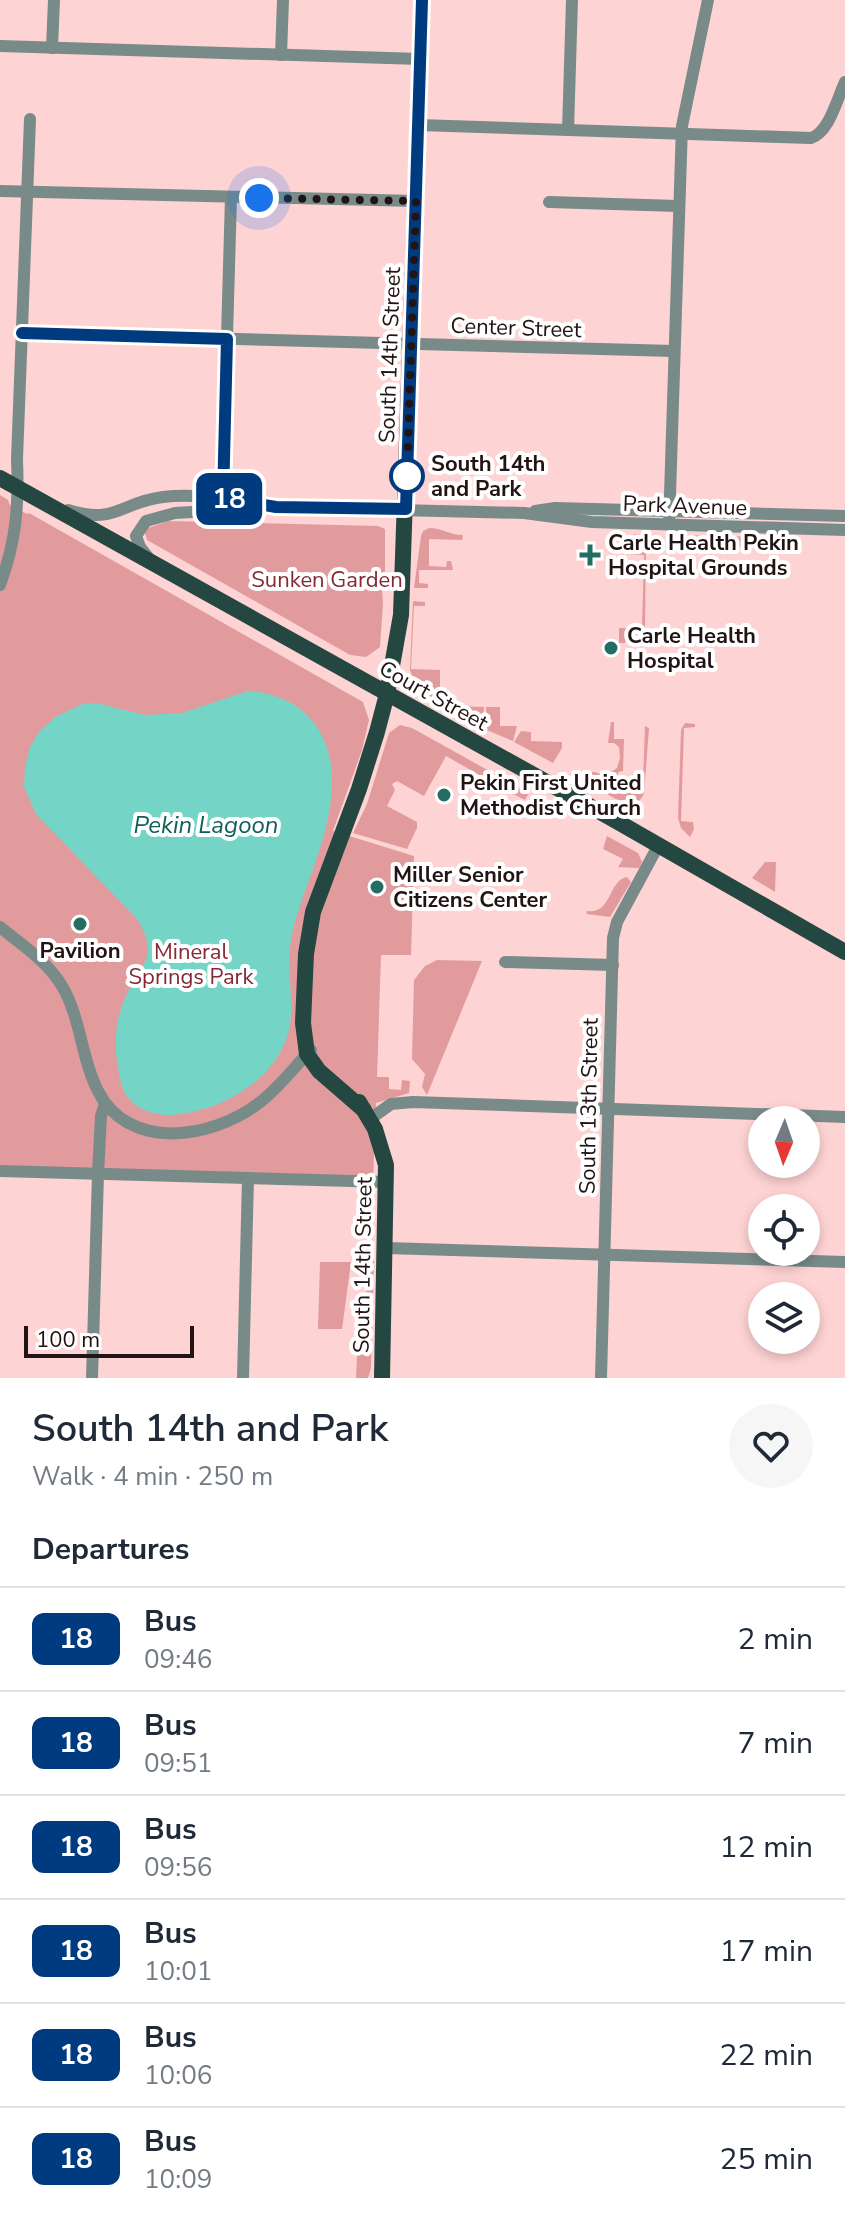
<!DOCTYPE html>
<meta charset="utf-8">
<style>
body{margin:0;font-family:"Nunito Sans",sans-serif;background:#f6f6f7;color:#1f2937;height:100vh;display:flex;flex-direction:column;font-size:30px;white-space:nowrap}
*{box-sizing:border-box;margin:0}
p{font-size:26px;color:#747a83}
.icon{flex:none;width:44px;height:44px;fill:none;stroke:currentColor;stroke-width:2;stroke-linecap:round;stroke-linejoin:round}
.map{position:relative;height:1378px;overflow:hidden}
.details{display:flex;flex-direction:column;background:#fff;flex:1}
.details>*{flex:none}
.badge{padding:0 16px;border-radius:12px;font-size:28px;line-height:52px}
.needle{width:52px;rotate:182deg}
.controls{position:absolute;left:748px;top:1106px;display:grid;gap:16px}
.controls a{display:grid;place-items:center;width:72px;height:72px;border-radius:50%;background:#fff;box-shadow:0 4px 12px #0003;font-size:40px}
.scale{position:absolute;left:24px;bottom:20px;width:170px;box-sizing:border-box;padding-left:8px;border:4px solid #221314;border-top:0;font-size:22px;line-height:28px;white-space:nowrap;color:#221314;-webkit-text-stroke:6px #fff;paint-order:stroke}
.you{position:absolute;width:40px;height:40px;margin:-20px;border:6px solid #fff;border-radius:50%;background:#1a73e8;box-shadow:0 0 0 12px #1a73e833}
.map>.badge{position:absolute;translate:-50% -50%;box-shadow:0 0 0 4px #fff}
h2{padding:0 32px;font-size:30px;line-height:72px}
.round{display:grid;place-items:center;flex:none;width:84px;height:84px;border-radius:42px;background:#f6f6f7}
.summary{display:flex;align-items:center;justify-content:space-between;height:136px;padding:0 32px}
h1{font-size:38px;font-weight:600;line-height:60px}
ul{padding:0;list-style:none}
li{display:flex;align-items:center;gap:24px;height:104px;padding:0 32px;border-top:2px solid #e0e1e3}
li div{flex:1}
li b{display:block;font-size:30px}
li em{font-style:normal}
li .badge{min-width:88px;font-weight:700;text-align:center}
.map>svg:first-child{display:block}
.green{fill:#e19b9d}
.water{fill:#74d5c7}
.lines{fill:none;stroke-linecap:round;stroke-linejoin:round}
.minor{stroke:#788b88;stroke-width:12}
.major{stroke:#244742;stroke-width:16}
.line-casing{stroke:#fff;stroke-width:18}
.line{stroke:#003b80;stroke-width:12}
.walk{stroke:#221314;stroke-width:8;stroke-dasharray:0 14.4}
.stop-dot{fill:#fff;stroke:#003b80;stroke-width:4}
.poi-dot{fill:#246d64;stroke:#fff;stroke-width:3}
.labels{text-anchor:middle;stroke-width:8;stroke-linejoin:round;paint-order:stroke}
.street-label{font-size:22px;fill:#221314;stroke:#fff}
.stop-label{font-size:22px;font-weight:bold;fill:#221314;stroke:#fff;text-anchor:start}
.poi-label{font-size:22px;font-weight:bold;fill:#221314;stroke:#fff;text-anchor:start}
.park-label{font-size:22px;fill:#842933;stroke:#fff}
.water-label{font-size:24px;font-style:italic;fill:#0e6158;stroke:#fff}
</style>
<div class="map">
<svg width="845" height="1378" viewBox="0 0 845 1378">
<rect width="100%" height="100%" fill="#fed3d3"/>
<!-- green -->
<g class="green">
<polygon points="0,495 8,500 10,505 27,514 29,513 363,702 369,720 362,750 333,831 414,856 411,955 381,955 377,1077 389,1077 389,1089 401,1090 402,1080 410,1081 409,1093 376,1103 373,1182 0,1171"/>
<polygon points="168,521 378,526 385,529 385,585 382,589 383,603 380,647 366,657 350,655 147,540 145,533 148,528"/>
<path d="M429 528C442 528 450 535 463 535L462 540 429 539V566L446 567 447 561H451L453 570H419V583L428 584V588H414L421 536 423 531Z"/>
<path d="M634 534 646 537 645 628C636 633 629 631 625 643H619V628H642L644 555 628 554V550L615 549V547L636 548Z"/>
<polygon points="679,535 765,537 765,547 684,545 679,542"/>
<polygon points="413,601 425,602 425,606 414,606 411,669 440,670 440,689 448,690 448,706 484,707 483,720 480,727 415,687 410,669"/>
<polygon points="486,707 500,707 500,726 517,726 513,741 482,728 486,721"/>
<polygon points="611,722 614,722 614,739 624,739 623,771 618,772 618,780 623,781 624,791 632,791 633,781 643,781 645,726 649,728 644,794 636,806 628,806 583,780 584,774 589,771 607,775 617,768 620,758 619,747 614,743 608,743"/>
<polygon points="685,723 695,724 695,727 684,728 681,821 693,822 694,829 690,837 681,828 678,818 681,730"/>
<polygon points="400,725 412,728 529,793 525,800 511,793 507,785 490,777 483,777 446,756 424,796 397,781 392,784 395,790 387,806 417,822 417,828 407,849 353,833 367,804 389,733"/>
<polygon points="521,731 531,732 531,741 562,742 562,748 553,763 514,742"/>
<polygon points="607,836 638,853 642,862 639,868 618,867 623,859 603,849"/>
<polygon points="765,862 776,862 775,892 752,878"/>
<path d="M627 877 631 882 610 917 587 914 586 911C613 915 607 881 627 877Z"/>
<polygon points="437,960 482,961 427,1095 422,1087 425,1074 412,1059 414,980 425,966"/>
<polygon points="374,1253 371,1368 368,1378 356,1378 357,1355 365,1354 367,1262 370,1254"/>
<polygon points="320,1262 351,1262 342,1329 318,1329"/>
</g>
<!-- water -->
<path class="water" d="M248 691C313 696 340 744 330 806 324 850 302 891 292 934 285 964 294 994 290 1024 283 1071 235 1103 192 1112 170 1117 146 1117 130 1100 121 1090 120 1079 118 1067 114 1045 115 1022 124 1001 137 968 162 959 137 919L36 814 24 787 25 767 30 747 39 732 55 717 83 704 96 703 145 715 182 713Z"/>
<g class="lines">
<!-- minor -->
<g class="minor">
<polyline points="0,46 420,59"/>
<polyline points="52,48 54,0"/>
<polyline points="281,55 283,0"/>
<path d="M419 125 811 138C829 133 837 99 845 82"/>
<polyline points="568,130 572,0"/>
<polyline points="0,191 416,201"/>
<polyline points="549,202 678,206"/>
<polyline points="22,333 674,351"/>
<path d="M68 510C116 525 121 502 163 497 194 493 226 499 257 504"/>
<polyline points="222,511 231,197"/>
<polyline points="535,511 555,508 593,509 845,516"/>
<polyline points="669,525 682,126 708,0"/>
<polyline points="148,557 140,547 136,536 146,521 175,513 276,507 524,513 592,522 845,530"/>
<path d="M0 585C16 541 19 507 17 459L30 119"/>
<path d="M0 927C22 945 48 962 62 986 81 1018 81 1058 98 1091 129 1152 212 1139 259 1103 279 1088 294 1067 311 1050"/>
<polyline points="505,962 613,965"/>
<polyline points="370,1119 391,1104 413,1102 845,1117"/>
<polyline points="0,1171 387,1182"/>
<polyline points="386,1248 845,1262"/>
<polyline points="92,1378 98,1174 101,1116 105,1104"/>
<polyline points="243,1378 248,1178"/>
<polyline points="601,1378 613,938 617,922 658,846"/>
</g>
<!-- major -->
<g class="major">
<polyline points="0,478 611,818 845,952"/>
<polyline points="359,1102 375,1129 386,1165 382,1378"/>
<polyline points="364,1110 319,1071 307,1054 303,1023 306,954 313,912 359,789 377,732 387,694 401,615 422,0"/>
</g>
</g>
<g class="lines">
<defs>
<polyline id="line" points="22,333 227,339 223,498 276,507 406,509 422,0"/>
</defs>
<!-- line casing -->
<use href="#line" class="line-casing"/>
<!-- line -->
<use href="#line" class="line"/>
<!-- walk -->
<polyline class="walk" points="259,198 416,201 407,476"/>
</g>
<!-- markers -->
<circle class="stop-dot" cx="407" cy="476" r="16"/>
<g class="poi-dot">
<path d="M586 543h8v8h8v8h-8v8h-8v-8h-8v-8h8z"/>
<circle cx="611" cy="648" r="8"/>
<circle cx="444" cy="795" r="8"/>
<circle cx="377" cy="887" r="8"/>
<circle cx="80" cy="924" r="8"/>
</g>
<g class="labels">
<!-- street labels -->
<g class="street-label">
<text transform="translate(516 327) rotate(2)" y="8">Center Street</text>
<text transform="translate(389 355) rotate(-88)" y="8">South 14th Street</text>
<text transform="translate(685 505) rotate(2)" y="8">Park Avenue</text>
<text transform="translate(434 695) rotate(29)" y="8">Court Street</text>
<text transform="translate(588 1106) rotate(-89)" y="8">South 13th Street</text>
<text transform="translate(362 1265) rotate(-89)" y="8">South 14th Street</text>
</g>
<!-- stop labels -->
<g class="stop-label">
<text x="431" y="471">South 14th<tspan x="431" dy="25">and Park</tspan></text>
</g>
<!-- poi labels -->
<g class="poi-label">
<text x="608" y="550">Carle Health Pekin<tspan x="608" dy="25">Hospital Grounds</tspan></text>
<text x="627" y="643">Carle Health<tspan x="627" dy="25">Hospital</tspan></text>
<text x="460" y="790">Pekin First United<tspan x="460" dy="25">Methodist Church</tspan></text>
<text x="393" y="882">Miller Senior<tspan x="393" dy="25">Citizens Center</tspan></text>
<text x="80" y="958" text-anchor="middle">Pavilion</text>
</g>
<!-- park labels -->
<g class="park-label">
<text x="327" y="587">Sunken Garden</text>
<text x="191" y="959">Mineral<tspan x="191" dy="25">Springs Park</tspan></text>
</g>
<!-- water labels -->
<g class="water-label">
<text x="206" y="833">Pekin Lagoon</text>
</g>
</g>
</svg>
<div class="controls">
<a><svg class="needle" viewBox="-14 -14 28 28"><path d="M0-13l5 13h-10z" fill="#e53935"/><path d="M0 13l5-13h-10z" fill="#747a83"/></svg></a>
<a><svg class="icon" aria-label="locate" viewBox="0 0 24 24"><circle cx="12" cy="12" r="6"/><path d="M12 2v4M12 18v4M2 12h4M18 12h4"/></svg></a>
<a><svg class="icon" aria-label="layers" viewBox="0 0 24 24"><path d="M12 4l9 5-9 5-9-5zM3 14l9 5 9-5"/></svg></a>
</div>
<div class="scale">100 m</div>
<div class="you" style="left:259px;top:198px"></div>
<b class="badge" style="left:229px;top:499px;background:#003b80;color:#fff">18</b>
</div>
<section class="details">
<div class="summary"><div><h1>South 14th and Park</h1><p>Walk · 4 min · 250 m</p></div><a class="round"><svg class="icon" aria-label="heart" viewBox="0 0 24 24"><path d="M12 20l-8-8c-3-5 5-10 8-4 3-6 11-1 8 4z"/></svg></a></div>
<h2>Departures</h2>
<ul>
<li><span class="badge" style="background:#003b80;color:#fff">18</span><div><b>Bus</b><p>09:46</p></div><em>2 min</em></li>
<li><span class="badge" style="background:#003b80;color:#fff">18</span><div><b>Bus</b><p>09:51</p></div><em>7 min</em></li>
<li><span class="badge" style="background:#003b80;color:#fff">18</span><div><b>Bus</b><p>09:56</p></div><em>12 min</em></li>
<li><span class="badge" style="background:#003b80;color:#fff">18</span><div><b>Bus</b><p>10:01</p></div><em>17 min</em></li>
<li><span class="badge" style="background:#003b80;color:#fff">18</span><div><b>Bus</b><p>10:06</p></div><em>22 min</em></li>
<li><span class="badge" style="background:#003b80;color:#fff">18</span><div><b>Bus</b><p>10:09</p></div><em>25 min</em></li>
</ul>
</section>
